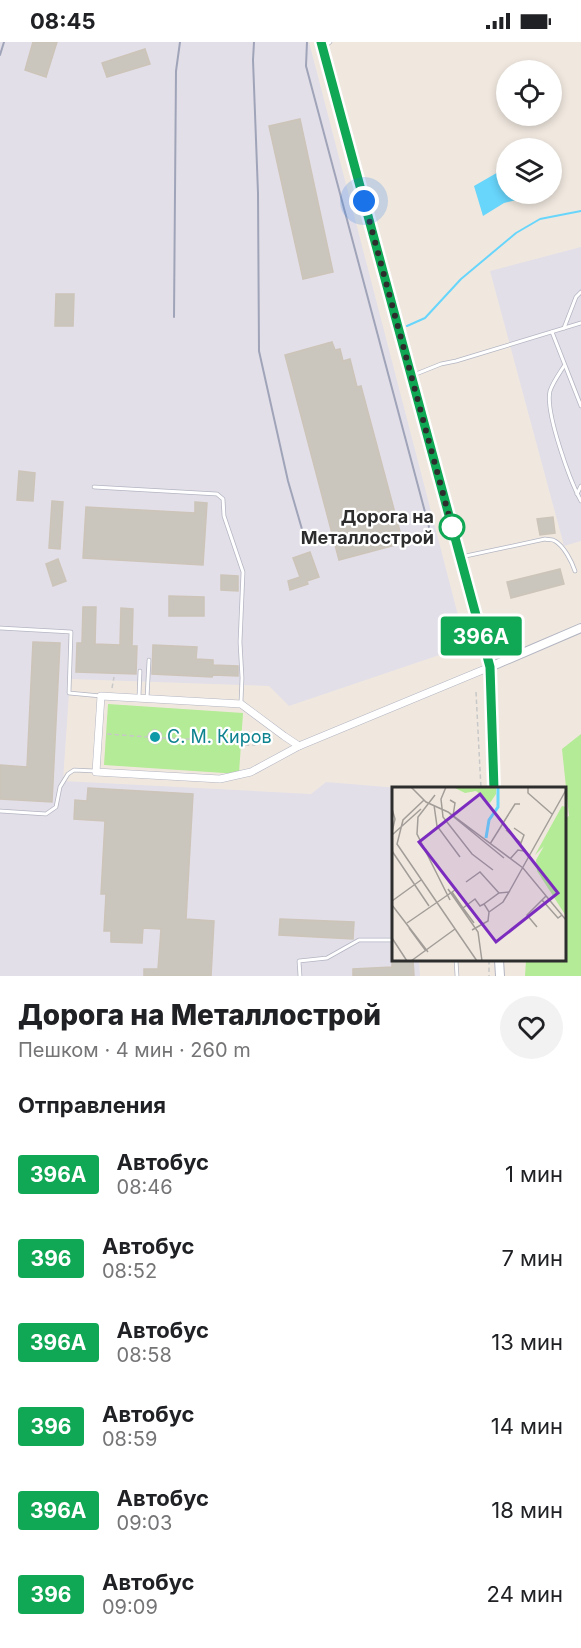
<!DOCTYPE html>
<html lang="ru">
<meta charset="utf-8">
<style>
body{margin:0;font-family:Inter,sans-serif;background:#f2f2f2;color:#202124;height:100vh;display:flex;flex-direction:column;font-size:22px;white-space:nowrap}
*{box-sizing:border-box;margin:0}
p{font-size:20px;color:#757577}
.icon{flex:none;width:33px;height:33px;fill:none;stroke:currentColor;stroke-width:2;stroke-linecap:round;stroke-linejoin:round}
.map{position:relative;height:934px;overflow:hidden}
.panel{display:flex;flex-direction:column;background:#fff;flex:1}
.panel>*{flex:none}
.badge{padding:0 12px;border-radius:4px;font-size:21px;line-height:39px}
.controls{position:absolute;left:496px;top:18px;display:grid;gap:12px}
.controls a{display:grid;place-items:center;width:66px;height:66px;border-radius:50%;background:#fff;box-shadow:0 3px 9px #0003;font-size:30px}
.you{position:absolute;width:30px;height:30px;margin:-15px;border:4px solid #fff;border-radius:50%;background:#1a73e8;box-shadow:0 0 0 9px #1a73e833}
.map>.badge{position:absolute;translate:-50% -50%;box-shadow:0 0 0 3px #fff}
h2{padding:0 18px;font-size:22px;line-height:54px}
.round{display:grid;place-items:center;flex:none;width:63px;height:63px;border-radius:32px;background:#f2f2f2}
.head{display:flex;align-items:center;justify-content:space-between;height:102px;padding:0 18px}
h1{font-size:28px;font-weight:800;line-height:45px}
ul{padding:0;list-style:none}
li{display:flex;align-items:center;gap:18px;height:84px;padding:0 18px}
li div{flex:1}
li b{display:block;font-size:22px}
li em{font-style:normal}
li .badge{min-width:66px;font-weight:700;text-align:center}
.status{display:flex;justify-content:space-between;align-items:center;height:42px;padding:0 30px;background:#fff;direction:ltr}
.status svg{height:16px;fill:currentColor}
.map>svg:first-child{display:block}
.industrial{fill:#e2dfe8}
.green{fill:#b4eb96}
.water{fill:#68d5fb}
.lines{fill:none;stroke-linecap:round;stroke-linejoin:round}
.stream{stroke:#68d5fb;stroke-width:2}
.building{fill:#cbc6bd;stroke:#ccc4b8;stroke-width:1.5}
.service-casing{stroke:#b3b5c2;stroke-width:4.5}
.minor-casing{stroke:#b3b5c2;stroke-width:8}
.tertiary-casing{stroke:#b3b5c2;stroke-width:10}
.path{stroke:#c8c8c8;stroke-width:1.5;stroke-dasharray:4.5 3;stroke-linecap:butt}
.service{stroke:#fff;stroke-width:3}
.minor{stroke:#fff;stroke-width:7}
.tertiary{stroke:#fff;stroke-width:8}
.rail{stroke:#a0a4b9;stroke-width:2}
.line-casing{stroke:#fff;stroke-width:14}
.line{stroke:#10a855;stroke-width:9}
.walk{stroke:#2d2d2d;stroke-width:6;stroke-dasharray:0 10.8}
.stop-dot{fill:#fff;stroke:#10a855;stroke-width:3}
.culture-dot{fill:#0f9aa8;stroke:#fff;stroke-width:2}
.labels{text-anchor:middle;stroke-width:4.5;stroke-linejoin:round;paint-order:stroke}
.stop-label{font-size:18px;font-weight:bold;fill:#2d2d2d;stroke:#fff;text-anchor:end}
.culture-label{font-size:18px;fill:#0d838f;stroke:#fff;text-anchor:start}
.inset-river{fill:none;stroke:#68d5fb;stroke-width:3}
.inset-road{fill:none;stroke:#a29d98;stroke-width:1.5}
.view{fill:#7b2cbf;fill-opacity:0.15;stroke:#7b2cbf;stroke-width:3}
.inset-edge{fill:none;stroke:#2d2d2d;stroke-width:3}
</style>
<div class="status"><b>08:45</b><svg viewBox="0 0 49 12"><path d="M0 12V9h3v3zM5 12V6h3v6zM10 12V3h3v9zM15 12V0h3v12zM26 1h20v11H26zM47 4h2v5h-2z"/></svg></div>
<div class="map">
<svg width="581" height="934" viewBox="0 0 581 934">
<rect width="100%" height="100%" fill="#f0e8df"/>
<!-- industrial -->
<g class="industrial">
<polygon points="0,0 309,0 466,604 289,664 269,644 70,637 63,739 311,752 326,740 399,746 394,747 394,918 419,918 420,934 0,934"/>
<polygon points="581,205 581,499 564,504 490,229"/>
</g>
<!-- green -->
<g class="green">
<polygon points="108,662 243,671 239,732 104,723"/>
<polygon points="581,692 581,934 525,934 526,918 564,918 564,777 569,774 562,707"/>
</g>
<!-- water -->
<polygon class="water" points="507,125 507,152 542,152 504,161 483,174 474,144"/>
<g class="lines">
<!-- stream -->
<polyline class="stream" points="407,284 425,276 461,237 516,191 540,177 581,169"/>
</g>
<!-- building -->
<g class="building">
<polygon points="33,0 57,0 46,35 25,28"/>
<polygon points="145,7 150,22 107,35 102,21"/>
<polygon points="300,77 333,230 303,237 269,84"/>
<polygon points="56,252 74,252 73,284 55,284"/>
<polygon points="332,300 335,308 340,307 343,319 350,317 357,345 361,344 403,501 339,518 285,313"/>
<polygon points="19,429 35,431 33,459 17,458"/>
<polygon points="52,459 63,460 60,507 49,506"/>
<polygon points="195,460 207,461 203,523 83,516 86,465 195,471"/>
<polygon points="553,475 555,491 540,493 537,477"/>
<polygon points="310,510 319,535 307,539 308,542 290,548 288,539 300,535 293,516"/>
<polygon points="58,517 66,539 53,544 46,522"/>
<polygon points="560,527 564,542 511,556 507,540"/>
<polygon points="221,533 238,534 238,549 221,548"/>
<polygon points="169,554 204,555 204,574 169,574"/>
<polygon points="83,565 96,565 95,602 120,603 121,566 133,567 132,604 137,604 136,632 76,630 77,601 82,601"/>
<polygon points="33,600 60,601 52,760 0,757 0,723 27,725"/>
<polygon points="153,603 197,605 196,617 213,618 213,623 238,624 238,634 213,633 212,635 152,632"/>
<polygon points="88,746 193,752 186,877 214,879 211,934 144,934 144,927 158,927 161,887 143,886 142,901 111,900 111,889 104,889 106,852 101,852 105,779 74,777 75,758 87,759"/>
<polygon points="280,877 354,880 353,897 279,893"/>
<polygon points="392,918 413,918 414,934 353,934 353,927 392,925"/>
</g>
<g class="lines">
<defs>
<g id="service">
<polyline points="324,5 330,0"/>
<polyline points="564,286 576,255 581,250"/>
<polyline points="552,290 581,364"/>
<path d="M564 324C559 332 553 340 550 349 545 370 570 439 581 459"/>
<polyline points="411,334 441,322 456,319 581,281"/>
<polyline points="94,445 217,452 223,457 224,474 243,530 240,600 242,636 241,660"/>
<polyline points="577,452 581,444"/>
<path d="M461 515 545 497C548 498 552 497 555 499 564 504 572 520 575 529"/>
<polyline points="0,586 71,590 69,651 101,654"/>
<polyline points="139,654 140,629"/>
<polyline points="147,656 149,618"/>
<polyline points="0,769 46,772 56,765 60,745 68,732 74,728 95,729"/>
<polyline points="456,918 457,934"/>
<polyline points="300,934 299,919 327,916 359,898 394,898"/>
</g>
<g id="minor">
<polygon points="101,654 241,662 284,694 299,704 251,730 220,737 96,730"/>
<polyline points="299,704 490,625 321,0"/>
</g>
<g id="tertiary">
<polyline points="494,747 490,625 581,586"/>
<polyline points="499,918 500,934"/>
</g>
</defs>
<!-- service casing -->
<use href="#service" class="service-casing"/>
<!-- minor casing -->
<use href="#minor" class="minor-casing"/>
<!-- tertiary casing -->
<use href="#tertiary" class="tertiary-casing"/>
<!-- path -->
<g class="path">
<polyline points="112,646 114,635"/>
<polyline points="476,650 481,747"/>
<circle cx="155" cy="695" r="7"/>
<polyline points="107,692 148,695"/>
<path d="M163 696 235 699C249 707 260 702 274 697"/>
<polyline points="489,918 489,934"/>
</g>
<!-- service -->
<use href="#service" class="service"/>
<!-- minor -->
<use href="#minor" class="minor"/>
<!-- tertiary -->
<use href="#tertiary" class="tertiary"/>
<!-- rail -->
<g class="rail">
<polyline points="254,0 253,18 258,151 259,309 288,439 306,501"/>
<polyline points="307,0 306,24 429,485"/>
<polyline points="0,13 4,0"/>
<polyline points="174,275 176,29 180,0"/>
</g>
</g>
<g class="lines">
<defs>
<polyline id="line" points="321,0 490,625 494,747"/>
</defs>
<!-- line casing -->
<use href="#line" class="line-casing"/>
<!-- line -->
<use href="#line" class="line"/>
<!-- walk -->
<polyline class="walk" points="364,159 452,485"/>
</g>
<!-- markers -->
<circle class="stop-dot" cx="452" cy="485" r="12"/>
<circle class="culture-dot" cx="155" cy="695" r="6"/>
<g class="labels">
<!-- stop labels -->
<g class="stop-label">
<text x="434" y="481">Дорога на<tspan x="434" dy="21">Металлострой</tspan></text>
</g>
<!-- culture labels -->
<g class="culture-label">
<text x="167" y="701">С. М. Киров</text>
</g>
</g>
<!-- overview -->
<g transform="translate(392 745)">
<rect width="174" height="174" fill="#f0e8df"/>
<path d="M61 0H104V7L98 16 84 4 73 6ZM170 19 174 20V129L145 84 144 73 152 59 143 68Z" fill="#b4eb96"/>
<path class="inset-river" d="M94 51 97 33 106 20V0"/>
<path class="inset-road" d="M19 0 34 15 56 25 131 81 174 133M54 0 49 12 51 30 80 67 101 83M136 0V6L160 27M43 8 26 30 25 47 58 113M32 13 11 33 5 57 85 174M58 13 63 16 61 29M42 18 45 39 68 70M0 22 3 32 0 45M57 26 112 71M114 43 129 56 132 48 122 41M0 48 29 22M98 57 123 17H128M0 64 37 119M118 72 126 63 132 64M74 95 88 85 107 106M56 102 86 145 90 174M60 105 71 121 83 112 88 119 92 117M117 105 174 3M117 105 111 115 97 125 92 117 107 106ZM150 113 166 131 170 128M0 114 29 93M0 118 36 165M71 121 82 136M15 136 63 103M145 140 135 128 154 109M17 141 34 164M80 143 96 134 97 125M0 151 15 174M19 174 63 142"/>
<path class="view" d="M88 7 166 106 104 155 27 55Z"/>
<rect width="174" height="174" class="inset-edge"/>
</g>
</svg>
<div class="controls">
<a><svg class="icon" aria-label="locate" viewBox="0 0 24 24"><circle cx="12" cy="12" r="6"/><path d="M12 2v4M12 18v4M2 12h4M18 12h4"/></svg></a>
<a><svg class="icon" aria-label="layers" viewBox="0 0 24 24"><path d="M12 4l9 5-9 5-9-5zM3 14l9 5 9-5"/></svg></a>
</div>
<div class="you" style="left:364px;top:159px"></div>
<b class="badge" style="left:481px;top:594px;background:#10a855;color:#fff">396А</b>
</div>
<section class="panel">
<div class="head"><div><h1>Дорога на Металлострой</h1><p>Пешком · 4 мин · 260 m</p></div><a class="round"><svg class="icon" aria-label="heart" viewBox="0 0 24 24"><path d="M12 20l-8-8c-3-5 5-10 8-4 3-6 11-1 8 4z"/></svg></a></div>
<h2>Отправления</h2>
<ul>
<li><span class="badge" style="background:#10a855;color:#fff">396А</span><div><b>Автобус</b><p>08:46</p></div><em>1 мин</em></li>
<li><span class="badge" style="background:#10a855;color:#fff">396</span><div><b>Автобус</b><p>08:52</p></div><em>7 мин</em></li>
<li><span class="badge" style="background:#10a855;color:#fff">396А</span><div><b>Автобус</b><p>08:58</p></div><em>13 мин</em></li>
<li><span class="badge" style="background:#10a855;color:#fff">396</span><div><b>Автобус</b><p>08:59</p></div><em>14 мин</em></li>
<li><span class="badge" style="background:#10a855;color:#fff">396А</span><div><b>Автобус</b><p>09:03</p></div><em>18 мин</em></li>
<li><span class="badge" style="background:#10a855;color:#fff">396</span><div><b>Автобус</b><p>09:09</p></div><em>24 мин</em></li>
</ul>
</section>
